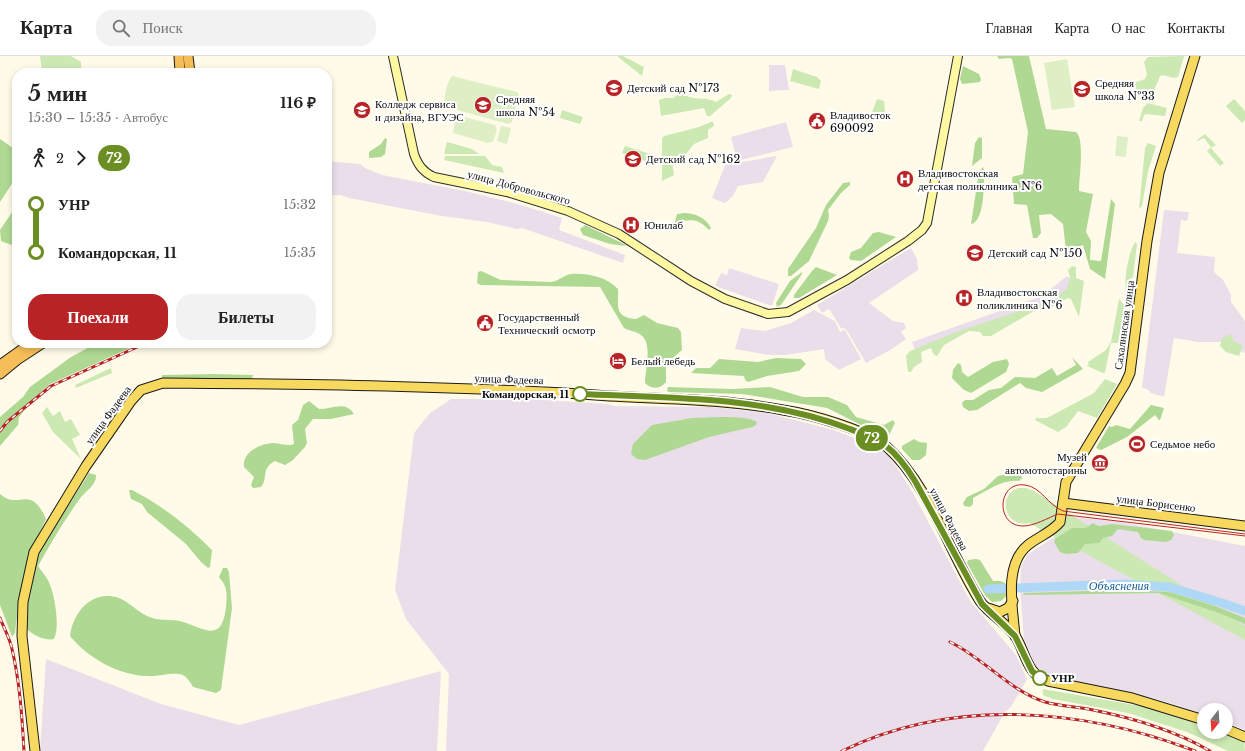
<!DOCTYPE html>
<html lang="ru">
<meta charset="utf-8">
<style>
body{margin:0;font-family:"Libre Baskerville",serif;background:#f2f2f2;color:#222;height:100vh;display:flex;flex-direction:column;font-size:15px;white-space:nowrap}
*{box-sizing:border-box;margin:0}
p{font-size:13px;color:#767676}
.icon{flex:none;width:22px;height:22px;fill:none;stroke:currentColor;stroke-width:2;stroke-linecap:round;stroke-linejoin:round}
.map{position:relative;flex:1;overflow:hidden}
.drawer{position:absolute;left:12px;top:12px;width:320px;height:280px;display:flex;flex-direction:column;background:#fff;border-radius:16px;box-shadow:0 2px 6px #0003}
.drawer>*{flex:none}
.badge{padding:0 8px;border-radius:13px;font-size:14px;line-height:26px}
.needle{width:26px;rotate:197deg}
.controls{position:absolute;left:1197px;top:647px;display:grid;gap:8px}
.controls a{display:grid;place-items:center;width:36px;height:36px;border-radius:50%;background:#fff;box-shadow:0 2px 6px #0003;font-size:20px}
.map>.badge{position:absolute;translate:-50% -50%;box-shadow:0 0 0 2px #fff}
.legs{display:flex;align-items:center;gap:6px;height:44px;padding:0 16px;font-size:13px}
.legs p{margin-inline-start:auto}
.head{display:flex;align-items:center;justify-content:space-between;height:68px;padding:0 16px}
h1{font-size:22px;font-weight:800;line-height:30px}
.action{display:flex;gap:8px;margin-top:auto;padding:8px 16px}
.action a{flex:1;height:46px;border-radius:16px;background:#b82426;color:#fff;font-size:16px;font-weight:800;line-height:46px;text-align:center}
.action a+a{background:#f2f2f2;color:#222}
ul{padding:0 16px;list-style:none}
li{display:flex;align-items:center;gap:14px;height:48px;font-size:15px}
li i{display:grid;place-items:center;width:6px;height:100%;margin:0 5px;background:currentColor}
li i::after{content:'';width:10px;height:10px;margin:-5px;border:3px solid;border-radius:50%;background:#fff}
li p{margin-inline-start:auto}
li:first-child i{background:linear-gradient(#0000 50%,currentColor 0)}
li:last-child i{background:linear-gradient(currentColor 50%,#0000 0)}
header{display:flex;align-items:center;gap:24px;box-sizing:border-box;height:56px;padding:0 20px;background:#fff;border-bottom:1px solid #e0e0e0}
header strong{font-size:19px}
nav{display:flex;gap:22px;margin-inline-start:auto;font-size:14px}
.search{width:280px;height:36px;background:#f2f2f2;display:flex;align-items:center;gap:10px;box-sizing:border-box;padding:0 14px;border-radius:16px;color:#767676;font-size:15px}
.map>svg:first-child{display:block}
.industrial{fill:#e9deea}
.green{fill:#cce8b3}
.forest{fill:#afd893}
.pitch{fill:#dfefc5}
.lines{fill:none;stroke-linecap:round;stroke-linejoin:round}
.river{stroke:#aed8f5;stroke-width:9}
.secondary-casing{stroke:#2c2c2c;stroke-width:10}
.primary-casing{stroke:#1b1b1b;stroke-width:11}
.trunk-casing{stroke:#1b1b1b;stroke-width:11}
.secondary{stroke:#fff8a3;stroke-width:8}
.primary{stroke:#f8d95f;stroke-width:9}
.trunk{stroke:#f6be58;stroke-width:9}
.tram{stroke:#b82426;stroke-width:1}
.rail-casing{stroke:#b82426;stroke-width:3}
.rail{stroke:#fff;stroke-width:1.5;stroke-dasharray:4.5;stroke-linecap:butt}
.line-1-casing{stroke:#fff;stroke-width:9}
.line-1{stroke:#6b8e23;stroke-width:6}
.stop-1-dot{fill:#fff;stroke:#6b8e23;stroke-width:2}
.labels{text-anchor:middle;stroke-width:4;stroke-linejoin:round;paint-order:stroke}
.poi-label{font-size:11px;fill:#0a0a0a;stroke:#fff;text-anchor:start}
.street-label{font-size:11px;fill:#0a0a0a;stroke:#fff}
.stop-label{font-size:11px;font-weight:bold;fill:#0a0a0a;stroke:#fff;text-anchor:end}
.water-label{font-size:12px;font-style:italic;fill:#165b9a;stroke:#fff}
</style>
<header>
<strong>Карта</strong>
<div class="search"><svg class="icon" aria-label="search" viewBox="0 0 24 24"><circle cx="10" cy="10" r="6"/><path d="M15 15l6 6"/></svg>Поиск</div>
<nav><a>Главная</a><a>Карта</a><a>О нас</a><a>Контакты</a></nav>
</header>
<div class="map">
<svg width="1245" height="695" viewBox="0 0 1245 695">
<rect width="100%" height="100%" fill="#fffbe8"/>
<!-- industrial -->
<g class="industrial">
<polygon points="769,9 785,9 789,34 769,35"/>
<polygon points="786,66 793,91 737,105 731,81"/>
<polygon points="777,100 763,126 738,130 733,140 725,147 712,142 726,107 731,108"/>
<polygon points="327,105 360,108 365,112 382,119 465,135 518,148 562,162 559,174 625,199 623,207 522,172 517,173 487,166 442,160 349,142 341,139 327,139"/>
<polygon points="1164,154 1189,156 1187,165 1181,164 1177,197 1215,201 1214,216 1223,224 1231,239 1231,246 1245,265 1245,297 1221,286 1199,286 1174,282 1164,341 1151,337 1147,333 1142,332"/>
<polygon points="911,192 917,203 918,214 869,247 893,265 904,267 906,272 901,276 906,283 892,293 866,307 846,273 841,272 829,253 822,257 817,249"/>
<polygon points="729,212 779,228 772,250 715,230 721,217 727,219"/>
<polygon points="1067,220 1072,224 1066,235 1051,246 915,294 912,286 1042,240"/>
<polygon points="814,254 835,265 840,276 845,274 861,303 839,314 825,303 824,293 786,299 768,299 735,293 741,272 765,275 791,267"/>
<polygon points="451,343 528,343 608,348 615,350 713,351 767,357 830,373 869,387 886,397 896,410 913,437 970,545 1016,599 1027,623 1011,651 1005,656 983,695 446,695 449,618 406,563 395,534 414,377 430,357"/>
<polygon points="1072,461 1121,466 1245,490 1245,674 1226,666 1226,654 1204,654 1204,658 1156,643 1043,618 1034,607 1024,584 1020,532 1021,511 1027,499 1071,470"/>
<polygon points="46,603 161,648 239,669 441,615 437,695 40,695"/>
</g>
<!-- green -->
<g class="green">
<polygon points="40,0 71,0 81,6 81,17 45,17 42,14"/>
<polygon points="617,0 623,0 644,11 642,20"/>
<path d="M1184 0 1178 21C1172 24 1166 17 1160 20L1153 37 1124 30 1145 23 1147 18 1144 6 1148 1Z"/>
<polygon points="793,13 817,21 821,25 819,33 790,25"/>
<path d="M681 36C695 47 701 39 716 46L729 38 732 39 731 42 710 60H707L704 52 661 60 659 44 665 42H673Z"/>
<polygon points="877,43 884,45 886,65 871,59"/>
<polygon points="1234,43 1245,55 1245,64 1242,67 1226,50"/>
<polygon points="1148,47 1167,52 1165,60 1146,58 1144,59 1142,65 1139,65 1143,52"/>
<polygon points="562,54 583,61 580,68 560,62"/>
<polygon points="711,66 713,66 714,70 708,74 708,82 694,88 686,98 672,106 674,119 662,125 662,82 664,80 699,71"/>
<polygon points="1205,78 1216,89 1211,92 1224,107 1220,110 1207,95 1211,91 1204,82 1197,85 1197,84"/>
<polygon points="447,86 472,93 479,98 444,98"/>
<polygon points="1148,87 1156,90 1148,115 1142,150 1139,153 1145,92"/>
<polygon points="625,90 653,99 654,108 622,97"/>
<polygon points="445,100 485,100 492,109 502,111 504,117 444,104"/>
<path d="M1135 186 1137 188 1133 221 1130 223 1129 228 1132 231 1129 244C1121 234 1128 197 1135 186Z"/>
<polygon points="1072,210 1076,211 1076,222 1084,225 1079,261 1071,243 1068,242 1052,251 1046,248 991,280 983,280 980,276 969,275 944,289 937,300 934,299 931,292 921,296 922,306 914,311 911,316 908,316 906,300 910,295 959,275 1051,245 1067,233 1070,221 1068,214"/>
<polygon points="1119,243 1131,257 1129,270 1127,272 1126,287 1111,287 1105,316 1103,317 1087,310 1089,308 1088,306 1106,294 1111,286"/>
<polygon points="1230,278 1234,285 1243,290 1239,300 1226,296 1220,290 1222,283"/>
<polygon points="111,312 112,317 76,332 75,329"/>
<polygon points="1105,323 1117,328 1097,362 1078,355 1066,371 1058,376 1035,364 1036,362 1047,362 1094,337"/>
<polygon points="47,351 53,360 60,355 65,366 71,363 80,379 72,383 81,403 53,376 42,357"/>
<path d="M1018 432H1026L1034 435 1245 570V584L1029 467C1006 472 996 441 1018 432Z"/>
<polygon points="1043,633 1146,651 1204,670 1204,676 1219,676 1244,685 1245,695 1228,695 1187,676 1128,657 1053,643 1043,639"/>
</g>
<!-- forest -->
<g class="forest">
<path d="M997 0H1029L1046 73 1076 76C1085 83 1079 122 1079 135L1093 138 1086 176 1091 185 1090 204 1101 205 1111 143 1115 148 1105 223 1090 213 1083 189 1066 195 1063 168 1051 158 1039 159 1041 177 1037 182H1033L1027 149 1014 148 1012 121 1023 118 1028 76 1012 3 1010 2 999 3Z"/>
<polygon points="963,10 979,18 981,23 980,26 962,28 960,23"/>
<polygon points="979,81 982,82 982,102 972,110 975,87"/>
<polygon points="385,82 387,83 385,98 381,101 369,102 369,96 381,88"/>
<polygon points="0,83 17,95 17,120 0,146"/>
<path d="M983 111 984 114C984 125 985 166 971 168L979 116Z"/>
<polygon points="850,126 850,129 841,137 828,154 829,160 828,165 809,205 791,220 788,220 788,213 816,172 826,149 843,127"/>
<polygon points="17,149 17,191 1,185 0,174"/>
<path d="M684 157C695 157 706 162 711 172L709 174C697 161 690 164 675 166L677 158Z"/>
<polygon points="585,169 622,187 627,190 610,188 583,179 580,173"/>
<polygon points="879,176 896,181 861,205 851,204 849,202 851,196 861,192 873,177"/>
<polygon points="816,211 837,219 799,242 794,242 794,239 812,215"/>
<path d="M481 215 501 224 551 226C559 225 564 219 571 218 587 217 607 221 618 233 619 249 613 261 636 263L644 259 657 267 678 272 681 276 682 294 666 308V326C661 333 651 334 645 327 645 314 653 288 641 279 636 275 629 275 624 272L600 231 481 229 477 227 478 216Z"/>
<polygon points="802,216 802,218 781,249 777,251 776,247 790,225"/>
<polygon points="97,287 141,287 50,328 34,342 19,361 18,369 0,390 0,361 23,341 30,331 71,301"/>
<polygon points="1072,301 1083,313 1042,336 1026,332 1020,327 977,354 969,355 963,351 962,347 965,344 973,344 989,334 1001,332 1015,321 1035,322 1052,312 1057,320 1076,309"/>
<polygon points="776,302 801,303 806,308 799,315 767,320 748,326 745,324 744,320 691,317 696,312 710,312 719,303 758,306"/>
<polygon points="1007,303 1009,308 1006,316 971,337 964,334 952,322 953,314 958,307 961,309 962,316 968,321 993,306"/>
<polygon points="214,318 253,319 252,323 162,323 162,319"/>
<polygon points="668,331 732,333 770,331 803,341 828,341 847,349 856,361 884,369 893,364 895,367 889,379 883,380 827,352 742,338 669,336 667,335"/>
<path d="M309 345 319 353C331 353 346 344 354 358L331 363H313L305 373 307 387 305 391 293 404 285 409 275 405C260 413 269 422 261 431L253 432 251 429 254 421 244 411C242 396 260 388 272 387 280 387 288 391 294 388L292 369 298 364 303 349Z"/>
<polygon points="1151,349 1164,352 1160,364 1159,364 1155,359 1127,381 1101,394 1096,392 1109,370 1112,371 1116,369 1130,373"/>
<path d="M692 362C708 362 744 358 757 366L756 369 752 371 709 381 645 404 637 403 631 398 633 388 652 369Z"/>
<polygon points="914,383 919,386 927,387 926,399 920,404 912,404 902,393 902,390"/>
<path d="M89 417 96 419C97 428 86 435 81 441 65 463 51 487 38 510 42 516 48 522 50 529 55 541 60 571 54 583 45 585 32 579 26 572L31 518 35 503Z"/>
<path d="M1007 418 1021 419 1022 422 1019 425C1002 423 987 435 973 442V448L970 451 964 450 963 447 967 441 984 433 998 420Z"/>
<path d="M129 434H132C163 450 188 470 212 494L210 511 208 512 201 506 186 488 147 456 142 448 131 443Z"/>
<path d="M0 438C19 455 30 427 46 463L30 496 18 551 15 577 12 581 0 549Z"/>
<polygon points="1093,467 1098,470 1112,468 1172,475 1174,479 1171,484 1166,486 1144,484 1141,482 1138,476 1118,473 1112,480 1103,482 1099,487 1085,488 1078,497 1066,498 1060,496 1054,486 1055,483 1072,472 1086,472"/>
<polygon points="976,503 980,504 993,525 1000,525 1005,527 1006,540 1001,545 992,546 985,539 967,507 968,504"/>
<path d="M223 512H227L229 516 232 552 221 634 216 637 193 631C190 626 186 618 178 618 168 617 157 621 147 620 118 619 88 602 70 580 73 556 92 533 119 542 129 546 137 555 147 560 159 566 171 562 183 566 205 573 222 587 226 551 227 538 228 531 219 521Z"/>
<polygon points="1120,534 1169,536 1218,551 1245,562 1245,568 1219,557 1159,537 1023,539 1025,537"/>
</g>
<!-- pitch -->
<g class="pitch">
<polygon points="1067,3 1075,51 1052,54 1044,7"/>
<path d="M452 20 517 36 519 39 512 66 508 68 446 51C442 45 447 26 452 20Z"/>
<polygon points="461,60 495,69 497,74 493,86 488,87 453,77 456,62"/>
<polygon points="501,70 511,72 507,88 497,85"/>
<polygon points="1117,80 1128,81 1126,101 1115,100"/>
</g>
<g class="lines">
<!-- river -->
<polyline class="river" points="988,533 1124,528 1169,531 1222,547 1245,555"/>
<defs>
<path id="secondary" d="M393 0 414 98C418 109 423 116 434 121L507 136 568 155 619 178 691 225 725 243 768 258 788 256 847 224 908 185 922 174 927 167 958 0"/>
<g id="primary">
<polyline points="1063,447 1245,470"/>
<polyline points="988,552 1000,556 1008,552 1013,545"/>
<path d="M1015 580C1013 553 1003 509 1028 489 1038 481 1052 476 1060 466L1066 426 1125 328 1130 317 1147 185 1159 117 1195 0"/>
<polyline points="1226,673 1245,681"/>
<path d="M35 695 22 580 23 546 34 496 86 410 131 345 141 334 163 327C311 328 461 330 609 340 667 343 725 343 783 354 810 358 868 374 888 392 929 429 950 498 980 545 990 559 1007 567 1016 581 1026 598 1027 619 1048 625L1132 642 1204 664"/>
</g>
<g id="trunk">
<polyline points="179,0 180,17"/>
<polyline points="188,0 190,17"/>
<polyline points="0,309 31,287"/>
<polyline points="0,318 17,304 43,287"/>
</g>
</defs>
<!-- secondary casing -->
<use href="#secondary" class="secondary-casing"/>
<!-- primary casing -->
<use href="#primary" class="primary-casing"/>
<!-- trunk casing -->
<use href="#trunk" class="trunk-casing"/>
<!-- secondary -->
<use href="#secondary" class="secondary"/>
<!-- primary -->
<use href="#primary" class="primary"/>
<!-- trunk -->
<use href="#trunk" class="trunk"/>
<!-- tram -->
<path class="tram" d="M1245 478 1063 455C1048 449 1041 431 1025 429 997 425 995 470 1023 470 1034 470 1048 462 1058 458L1245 480"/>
<defs>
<g id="rail">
<polyline points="0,375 7,366 51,330 146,287"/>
<path d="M0 562C4 572 10 583 12 593 20 627 22 661 24 695"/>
<path d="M950 586C984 602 1008 634 1045 646 1060 650 1077 651 1093 654 1133 662 1174 674 1210 695"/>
<path d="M842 695C953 641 1083 652 1195 695"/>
</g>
</defs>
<!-- rail casing -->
<use href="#rail" class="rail-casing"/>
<!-- rail -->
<use href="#rail" class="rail"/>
</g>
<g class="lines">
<defs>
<path id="line-1" d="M580 338C670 342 765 340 850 373 862 378 875 382 886 390 898 399 907 412 915 425L982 548 1015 580 1032 615 1040 622"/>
</defs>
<!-- line-1 casing -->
<use href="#line-1" class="line-1-casing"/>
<!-- line-1 -->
<use href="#line-1" class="line-1"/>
</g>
<!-- icons -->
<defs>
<symbol id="school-disc" viewBox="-11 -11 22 22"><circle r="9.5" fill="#b82426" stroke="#fff"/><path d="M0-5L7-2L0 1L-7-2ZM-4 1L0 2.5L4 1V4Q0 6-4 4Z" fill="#fff"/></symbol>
<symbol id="university-disc" viewBox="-11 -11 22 22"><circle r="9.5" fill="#b82426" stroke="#fff"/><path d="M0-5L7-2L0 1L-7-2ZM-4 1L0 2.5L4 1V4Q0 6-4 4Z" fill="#fff"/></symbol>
<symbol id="civic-disc" viewBox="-11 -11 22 22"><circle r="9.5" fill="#b82426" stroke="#fff"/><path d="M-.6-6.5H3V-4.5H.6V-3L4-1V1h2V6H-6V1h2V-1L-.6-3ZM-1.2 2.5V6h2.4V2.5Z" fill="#fff"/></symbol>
<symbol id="hospital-disc" viewBox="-11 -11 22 22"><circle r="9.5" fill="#b82426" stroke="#fff"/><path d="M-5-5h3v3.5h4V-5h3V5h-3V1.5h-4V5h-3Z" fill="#fff"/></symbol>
<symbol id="hotel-disc" viewBox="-11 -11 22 22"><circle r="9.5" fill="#b82426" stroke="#fff"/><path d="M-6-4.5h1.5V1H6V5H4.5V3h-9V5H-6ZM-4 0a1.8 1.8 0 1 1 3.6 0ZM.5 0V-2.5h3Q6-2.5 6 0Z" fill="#fff"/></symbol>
<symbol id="stadium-disc" viewBox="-11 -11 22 22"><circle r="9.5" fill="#b82426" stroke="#fff"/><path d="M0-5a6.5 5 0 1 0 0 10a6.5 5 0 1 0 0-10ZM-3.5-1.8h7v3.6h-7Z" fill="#fff"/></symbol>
<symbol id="museum-disc" viewBox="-11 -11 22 22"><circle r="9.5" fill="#b82426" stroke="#fff"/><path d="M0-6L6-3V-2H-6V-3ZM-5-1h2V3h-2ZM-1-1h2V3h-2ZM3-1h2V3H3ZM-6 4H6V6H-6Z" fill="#fff"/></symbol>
</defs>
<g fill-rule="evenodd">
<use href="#school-disc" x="604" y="22" width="20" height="20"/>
<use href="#school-disc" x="1072" y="23" width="20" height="20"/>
<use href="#school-disc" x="473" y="39" width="20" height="20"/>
<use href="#university-disc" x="352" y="44" width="20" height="20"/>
<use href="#civic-disc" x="807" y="55" width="20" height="20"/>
<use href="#school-disc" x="623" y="93" width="20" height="20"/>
<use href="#hospital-disc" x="895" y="113" width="20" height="20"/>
<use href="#hospital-disc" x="621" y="159" width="20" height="20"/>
<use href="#school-disc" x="965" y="187" width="20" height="20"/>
<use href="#hospital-disc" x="954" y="232" width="20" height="20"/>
<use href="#civic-disc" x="475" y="257" width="20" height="20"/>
<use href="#hotel-disc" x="608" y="295" width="20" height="20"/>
<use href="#stadium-disc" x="1127" y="378" width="20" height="20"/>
<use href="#museum-disc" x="1090" y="397" width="20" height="20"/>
</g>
<!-- markers -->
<g class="stop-1-dot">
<circle cx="580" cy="338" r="7"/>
<circle cx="1040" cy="622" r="7"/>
</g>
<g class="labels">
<!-- poi labels -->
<g class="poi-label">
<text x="1095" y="31">Средняя<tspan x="1095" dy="13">школа №33</tspan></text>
<text x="627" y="36">Детский сад №173</text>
<text x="496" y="47">Средняя<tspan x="496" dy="13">школа №54</tspan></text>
<text x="375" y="52">Колледж сервиса<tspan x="375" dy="13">и дизайна, ВГУЭС</tspan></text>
<text x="830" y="63">Владивосток<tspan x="830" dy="13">690092</tspan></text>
<text x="646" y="107">Детский сад №162</text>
<text x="918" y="121">Владивостокская<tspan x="918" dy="13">детская поликлиника №6</tspan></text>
<text x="644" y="173">Юнилаб</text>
<text x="988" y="201">Детский сад №150</text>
<text x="977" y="240">Владивостокская<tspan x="977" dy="13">поликлиника №6</tspan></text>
<text x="498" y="265">Государственный<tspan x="498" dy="13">Технический осмотр</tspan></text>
<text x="631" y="309">Белый лебедь</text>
<text x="1150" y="392">Седьмое небо</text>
<text x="1087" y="405" text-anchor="end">Музей<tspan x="1087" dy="13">автомотостарины</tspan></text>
</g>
<!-- street labels -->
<g class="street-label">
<text transform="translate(519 131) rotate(15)" y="4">улица Добровольского</text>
<text transform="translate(1124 269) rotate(-82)" y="4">Сахалинская улица</text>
<text transform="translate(509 323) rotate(2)" y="4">улица Фадеева</text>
<text transform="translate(108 359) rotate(-54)" y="4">улица Фадеева</text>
<text transform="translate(1156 447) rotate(7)" y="4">улица Борисенко</text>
<text transform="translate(949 463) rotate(62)" y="4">улица Фадеева</text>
</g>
<!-- stop labels -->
<g class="stop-label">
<text x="569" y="342">Командорская, 11</text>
<text x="1051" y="626" text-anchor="start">УНР</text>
</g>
<!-- water labels -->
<g class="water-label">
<text x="1119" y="534">Объяснения</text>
</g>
</g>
</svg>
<div class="controls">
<a><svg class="needle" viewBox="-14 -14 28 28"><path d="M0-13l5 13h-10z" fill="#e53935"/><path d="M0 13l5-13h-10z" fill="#767676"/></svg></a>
</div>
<b class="badge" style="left:872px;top:382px;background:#6b8e23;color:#fff">72</b>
<section class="drawer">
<div class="head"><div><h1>5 мин</h1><p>15:30 – 15:35 · Автобус</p></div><b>116 ₽</b></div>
<div class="legs"><svg class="icon" aria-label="walk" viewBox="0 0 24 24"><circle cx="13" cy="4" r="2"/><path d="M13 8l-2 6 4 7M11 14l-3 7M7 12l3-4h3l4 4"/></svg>2<svg class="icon" aria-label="forward" viewBox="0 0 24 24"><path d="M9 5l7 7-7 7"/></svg><b class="badge" style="background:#6b8e23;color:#fff">72</b></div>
<ul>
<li><i style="color:#6b8e23"></i><b>УНР</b><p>15:32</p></li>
<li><i style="color:#6b8e23"></i><b>Командорская, 11</b><p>15:35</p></li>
</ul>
<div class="action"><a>Поехали</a><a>Билеты</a></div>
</section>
</div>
